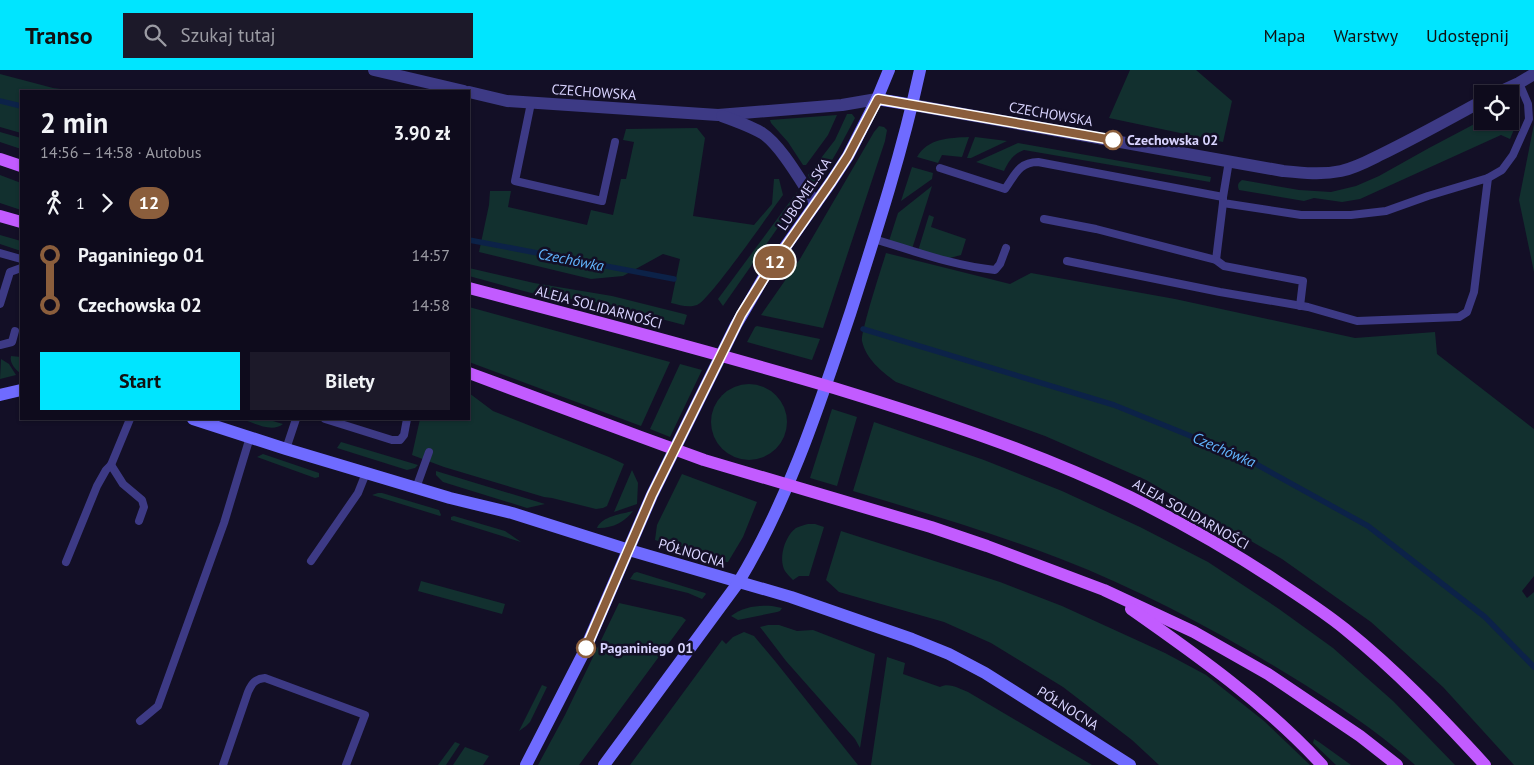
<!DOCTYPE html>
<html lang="pl">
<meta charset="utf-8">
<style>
body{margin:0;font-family:"PT Sans",sans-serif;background:#1c1929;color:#f1f3f6;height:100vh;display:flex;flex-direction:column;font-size:19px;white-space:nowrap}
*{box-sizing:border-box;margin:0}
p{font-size:16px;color:#9b9ba3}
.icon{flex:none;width:28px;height:28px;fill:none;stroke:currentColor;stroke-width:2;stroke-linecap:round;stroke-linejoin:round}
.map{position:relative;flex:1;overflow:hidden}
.side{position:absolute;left:20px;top:20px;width:450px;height:330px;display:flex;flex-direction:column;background:#0e0b1c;border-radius:0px;box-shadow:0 1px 4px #0004,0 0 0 1px #2e2b3b}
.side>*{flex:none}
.badge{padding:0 10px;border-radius:16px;font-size:18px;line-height:32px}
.fabs{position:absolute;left:1474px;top:15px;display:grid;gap:10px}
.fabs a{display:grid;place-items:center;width:45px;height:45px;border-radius:0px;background:#0e0b1c;box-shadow:0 1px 4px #0004,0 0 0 1px #2e2b3b;font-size:25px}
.map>.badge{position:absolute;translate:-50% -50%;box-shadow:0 0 0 2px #fff}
.legs{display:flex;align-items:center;gap:8px;height:55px;padding:0 20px;font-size:16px}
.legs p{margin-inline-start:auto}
.summary{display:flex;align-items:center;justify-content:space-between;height:85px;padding:0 20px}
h1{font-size:28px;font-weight:700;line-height:38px}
.cta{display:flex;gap:10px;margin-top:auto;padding:10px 20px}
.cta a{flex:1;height:58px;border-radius:0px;background:#00e5ff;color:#111;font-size:20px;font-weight:700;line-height:58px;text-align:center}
.cta a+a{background:#1c1929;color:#f1f3f6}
ul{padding:0 20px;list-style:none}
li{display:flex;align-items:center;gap:18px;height:50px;font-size:19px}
li i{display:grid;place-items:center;width:8px;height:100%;margin:0 6px;background:currentColor}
li i::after{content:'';width:12px;height:12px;margin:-6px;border:4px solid;border-radius:50%;background:#0e0b1c}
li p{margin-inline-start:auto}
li:first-child i{background:linear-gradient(#0000 50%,currentColor 0)}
li:last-child i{background:linear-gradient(currentColor 50%,#0000 0)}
header{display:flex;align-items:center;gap:30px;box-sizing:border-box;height:70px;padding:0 25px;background:#00e5ff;color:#111}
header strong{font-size:24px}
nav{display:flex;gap:28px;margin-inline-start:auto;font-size:18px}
.search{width:350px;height:45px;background:#1c1929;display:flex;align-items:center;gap:12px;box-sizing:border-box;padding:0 18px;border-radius:0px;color:#9b9ba3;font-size:19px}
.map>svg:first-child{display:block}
.green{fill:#12302f}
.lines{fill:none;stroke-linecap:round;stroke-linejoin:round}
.stream{stroke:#0c2248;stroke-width:5.5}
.lane{stroke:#3d3a85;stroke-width:8}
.street{stroke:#3d3a85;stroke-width:12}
.secondary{stroke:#6f6bff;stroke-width:12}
.primary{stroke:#c25bff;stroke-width:12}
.line-1-casing{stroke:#fff;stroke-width:11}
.line-1{stroke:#8b5e3c;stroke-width:8}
.stop-1-dot{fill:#fff;stroke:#8b5e3c;stroke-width:2.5}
.labels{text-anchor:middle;stroke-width:5;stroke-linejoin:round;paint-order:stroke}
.street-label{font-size:14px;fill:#d9d4ff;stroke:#130f26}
.stop-label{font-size:14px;font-weight:bold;fill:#d9d4ff;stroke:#130f26;text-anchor:start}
.water-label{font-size:15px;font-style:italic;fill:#62b6ff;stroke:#130f26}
</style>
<header>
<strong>Transo</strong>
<div class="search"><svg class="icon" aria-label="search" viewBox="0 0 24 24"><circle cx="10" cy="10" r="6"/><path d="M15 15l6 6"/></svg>Szukaj tutaj</div>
<nav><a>Mapa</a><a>Warstwy</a><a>Udostępnij</a></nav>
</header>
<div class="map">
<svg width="1534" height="695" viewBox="0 0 1534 695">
<rect width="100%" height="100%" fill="#130f26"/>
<!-- green -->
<g class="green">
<polygon points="1130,0 1196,0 1232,31 1223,72 1109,48"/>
<polygon points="0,4 53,18 76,21 21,21 21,63 0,57"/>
<path d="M1510 41H1514L1518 46V50L1510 69 1501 65 1360 129 1342 132 1314 128 1304 131 1239 120C1237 115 1238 113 1242 110L1299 120 1331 122 1356 116 1379 106 1429 78 1482 50V51H1510Z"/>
<polygon points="847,44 852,44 855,48 838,80 815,119 808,105 835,70"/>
<polygon points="837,45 828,65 806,95 803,95 788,72 771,53 770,50"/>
<polygon points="1534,54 1534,202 1519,130"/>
<polygon points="879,56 884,57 887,60 885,71 823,258 761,245 800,189 874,62"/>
<path d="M697 58 705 68 693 146 754 155 772 134 774 109H779L783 125C771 141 709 231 697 235 688 238 680 235 671 233L680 189 663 184 623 206 591 209 479 182 489 135 490 121H511L508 137 587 155 591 140 613 145 621 109H626L634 72 623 70 626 59Z"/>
<polygon points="0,62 21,68 21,79 0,72"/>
<path d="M969 67 962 87 942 85 938 93 917 87C928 68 949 68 969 67Z"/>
<polygon points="975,67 1007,71 971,88 967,88"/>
<path d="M1018 73 1211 107 1210 112 1024 80C1013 84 1009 91 1004 101L976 92Z"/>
<polygon points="912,97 933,103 932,109 901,131"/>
<polygon points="0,105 21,113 21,140 0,133"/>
<polygon points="932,116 912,179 889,171 898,143"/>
<polygon points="797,122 796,129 793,136 723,236 718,229"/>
<polygon points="929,145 934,147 931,157 966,169 961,185 946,189 918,181"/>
<polygon points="0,165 21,171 21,181 0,174"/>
<path d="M886 183 1010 214 1031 203 1175 229 1355 268 1435 262 1437 284 1534 359V506L1522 521 1527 528 1534 522V695H1514L1443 617 1371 552 1282 489 1146 410 1045 366 896 312C881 301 866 289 862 271 860 264 882 196 886 183Z"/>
<polygon points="469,198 534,213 612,226 684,244 687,245 684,255 601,233 535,224 469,206"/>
<polygon points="469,237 670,292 641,356 469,292"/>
<polygon points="757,256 820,269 812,290 747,272 755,257"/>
<path d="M11 286 21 287V304C16 300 9 293 11 286Z"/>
<polygon points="1,289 9,294 16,305 0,309"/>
<polygon points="680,294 702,300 670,367 650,359"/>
<circle cx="749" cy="352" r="38"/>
<polygon points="469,323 493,341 609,387 624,394 607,436 603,438 596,439 552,428 544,427 444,397 412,385 420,349 469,349"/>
<polygon points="832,339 857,347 837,416 810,408"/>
<path d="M242 349H266L283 354C272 363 254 353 242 349Z"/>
<path d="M874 352 984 390 1062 421 1140 457 1208 492 1279 539 1333 578 1393 631 1455 695H1415C1377 660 1334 633 1289 605 1217 561 1141 520 1061 489 993 463 923 442 853 421Z"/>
<polygon points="341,372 418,395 415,398 407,400 337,378"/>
<polygon points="263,384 319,403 319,407 315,408 257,387"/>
<polygon points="632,400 638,413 637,434 614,442"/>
<polygon points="436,401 545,434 527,438 443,412 436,405"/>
<polygon points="682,404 757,432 743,467 728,492 725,492 655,470 657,455"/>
<polygon points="378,423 382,423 439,440 441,445 440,446 372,425"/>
<path d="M633 441C625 452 611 459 597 458 602 446 622 444 633 441Z"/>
<polygon points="454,446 505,461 521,472 451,450 451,447"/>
<path d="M808 454H815L824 457 809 506H799L793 510C790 507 787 504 785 501 778 488 785 466 796 458 800 456 804 455 808 454Z"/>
<polygon points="841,461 1000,512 1062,536 1165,583 1206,605 1264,651 1310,695 1159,695 1132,670 1063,617 991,573 944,552 839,522 826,510"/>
<polygon points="637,502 705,523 706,524 702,529 688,523 630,509 634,503"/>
<polygon points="421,511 505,534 502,544 418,521"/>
<polygon points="619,533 682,547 686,550 579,695 538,695 565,645"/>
<path d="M772 536 782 538 780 541 777 542 738 550 731 546C743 537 757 535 772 536Z"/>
<polygon points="768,555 779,555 797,561 813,560 875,584 860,678 855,669 786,591 760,557"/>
<polygon points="744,562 754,566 775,591 858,695 630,695 722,570 726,574 733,567"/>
<path d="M887 587 905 593 903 604 940 617C949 612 960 619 968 622L1092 695H871Z"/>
<polygon points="542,615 547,617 530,652 526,656 519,661"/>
<polygon points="1314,669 1319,672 1351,695 1336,695 1313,673"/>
<polygon points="455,672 460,674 446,695 438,695"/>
<polygon points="465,677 489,686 483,695 453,695"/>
</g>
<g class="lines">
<!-- stream -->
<g class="stream">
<polyline points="0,31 21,36"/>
<polyline points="469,170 674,209"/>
<polyline points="863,259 1114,335 1245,388 1368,456 1485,547 1534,597"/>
</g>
<!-- lane -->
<g class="lane">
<polyline points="531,33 515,111 602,131 615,72"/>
<path d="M940 98 1005 119C1015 105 1019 92 1038 92L1223 127V133L1301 145H1351L1386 141 1428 126 1488 108 1474 222 1467 242 1459 247 1357 251 1308 237 1220 222 1067 191"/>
<polyline points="1488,108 1502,100 1513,85 1529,49 1528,34 1519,13"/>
<polyline points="1223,127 1229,91"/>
<polyline points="1223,133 1216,190 1224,196 1303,211 1300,236"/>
<polyline points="1044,149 1096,159 1216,190"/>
<path d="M874 169C914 181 954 196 995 200L1000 194 1006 178"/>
<polyline points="0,183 21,189"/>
<polyline points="0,234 10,202 21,198"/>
<polyline points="0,275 12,272 15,261"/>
<polyline points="325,349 392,370 400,370 404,365 407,349"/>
<polyline points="286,379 296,349"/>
<polyline points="111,395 123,414 142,430 144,437 139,451"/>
<polyline points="416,418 429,382"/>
<polyline points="311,491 358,423 366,403"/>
<polyline points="66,492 97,416 106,400 111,395 130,349"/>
<polyline points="140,651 158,636 224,453 250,367"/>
<path d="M223 695 248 622C252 613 255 609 265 608L365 645 346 695"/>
</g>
<!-- street -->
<g class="street">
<polyline points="374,0 464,21"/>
<polyline points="469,22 507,31 718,45 842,35 877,29"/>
<polyline points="1495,24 1519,13 1534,4"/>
<path d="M913 35 1283 101C1303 103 1322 105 1341 101 1355 98 1368 91 1380 85 1415 68 1449 49 1482 31"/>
<path d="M722 46C736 51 750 56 762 63 781 75 803 115 816 134"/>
</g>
<!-- secondary -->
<g class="secondary">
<polyline points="877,29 913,35"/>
<polyline points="0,325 21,320"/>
<polyline points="193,349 286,379 450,428 512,443 629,480 791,527 912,569 949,584 985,603 1130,695"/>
<polyline points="526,695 584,582 652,425 736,255 764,207 831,112 848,86 877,29 889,0"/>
<path d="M604 695 738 513C789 429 819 336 850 244 876 163 902 83 920 0"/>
</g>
<!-- primary -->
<g class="primary">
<polyline points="0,89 21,96"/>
<polyline points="0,146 21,152"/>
<path d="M469 218C591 250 713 282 834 318 935 349 1035 381 1130 427 1180 452 1228 479 1275 510 1299 526 1323 541 1345 559 1396 600 1441 647 1485 695"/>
<polyline points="469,303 641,367 704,390 931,457 987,476 1104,520 1194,562 1268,604 1360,666 1397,695"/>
<path d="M1131 539C1198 586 1266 634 1322 695"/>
</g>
</g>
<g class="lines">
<defs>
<polyline id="line-1" points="586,578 652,425 741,245 764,208 831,112 848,86 878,29 1113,70"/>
</defs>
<!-- line-1 casing -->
<use href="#line-1" class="line-1-casing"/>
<!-- line-1 -->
<use href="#line-1" class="line-1"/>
</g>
<!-- markers -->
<g class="stop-1-dot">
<circle cx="1113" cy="70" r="9"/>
<circle cx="586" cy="578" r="9"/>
</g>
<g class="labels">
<!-- street labels -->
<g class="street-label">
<text transform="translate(594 22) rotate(4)" y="5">CZECHOWSKA</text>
<text transform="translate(1051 44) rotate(10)" y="5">CZECHOWSKA</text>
<text transform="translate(804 124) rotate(-56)" y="5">LUBOMELSKA</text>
<text transform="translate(599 237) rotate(15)" y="5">ALEJA SOLIDARNOŚCI</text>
<text transform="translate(1191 444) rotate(29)" y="5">ALEJA SOLIDARNOŚCI</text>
<text transform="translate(692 483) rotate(17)" y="5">PÓŁNOCNA</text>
<text transform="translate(1068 638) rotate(32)" y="5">PÓŁNOCNA</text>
</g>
<!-- stop labels -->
<g class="stop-label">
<text x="1127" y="75">Czechowska 02</text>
<text x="600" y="583">Paganiniego 01</text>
</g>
<!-- water labels -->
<g class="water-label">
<text transform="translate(571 190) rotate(11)" y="5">Czechówka</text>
<text transform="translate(1224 380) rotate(23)" y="5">Czechówka</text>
</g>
</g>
</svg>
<div class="fabs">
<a><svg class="icon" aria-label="locate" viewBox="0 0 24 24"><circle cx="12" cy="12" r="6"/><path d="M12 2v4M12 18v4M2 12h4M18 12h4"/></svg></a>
</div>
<b class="badge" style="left:775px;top:192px;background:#8b5e3c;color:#fff">12</b>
<section class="side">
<div class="summary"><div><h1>2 min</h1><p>14:56 – 14:58 · Autobus</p></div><b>3.90 zł</b></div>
<div class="legs"><svg class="icon" aria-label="walk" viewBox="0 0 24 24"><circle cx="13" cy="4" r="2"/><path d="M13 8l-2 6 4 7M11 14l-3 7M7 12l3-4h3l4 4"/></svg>1<svg class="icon" aria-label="forward" viewBox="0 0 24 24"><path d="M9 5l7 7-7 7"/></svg><b class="badge" style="background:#8b5e3c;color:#fff">12</b></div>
<ul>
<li><i style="color:#8b5e3c"></i><b>Paganiniego 01</b><p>14:57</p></li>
<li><i style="color:#8b5e3c"></i><b>Czechowska 02</b><p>14:58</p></li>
</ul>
<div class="cta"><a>Start</a><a>Bilety</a></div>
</section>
</div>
